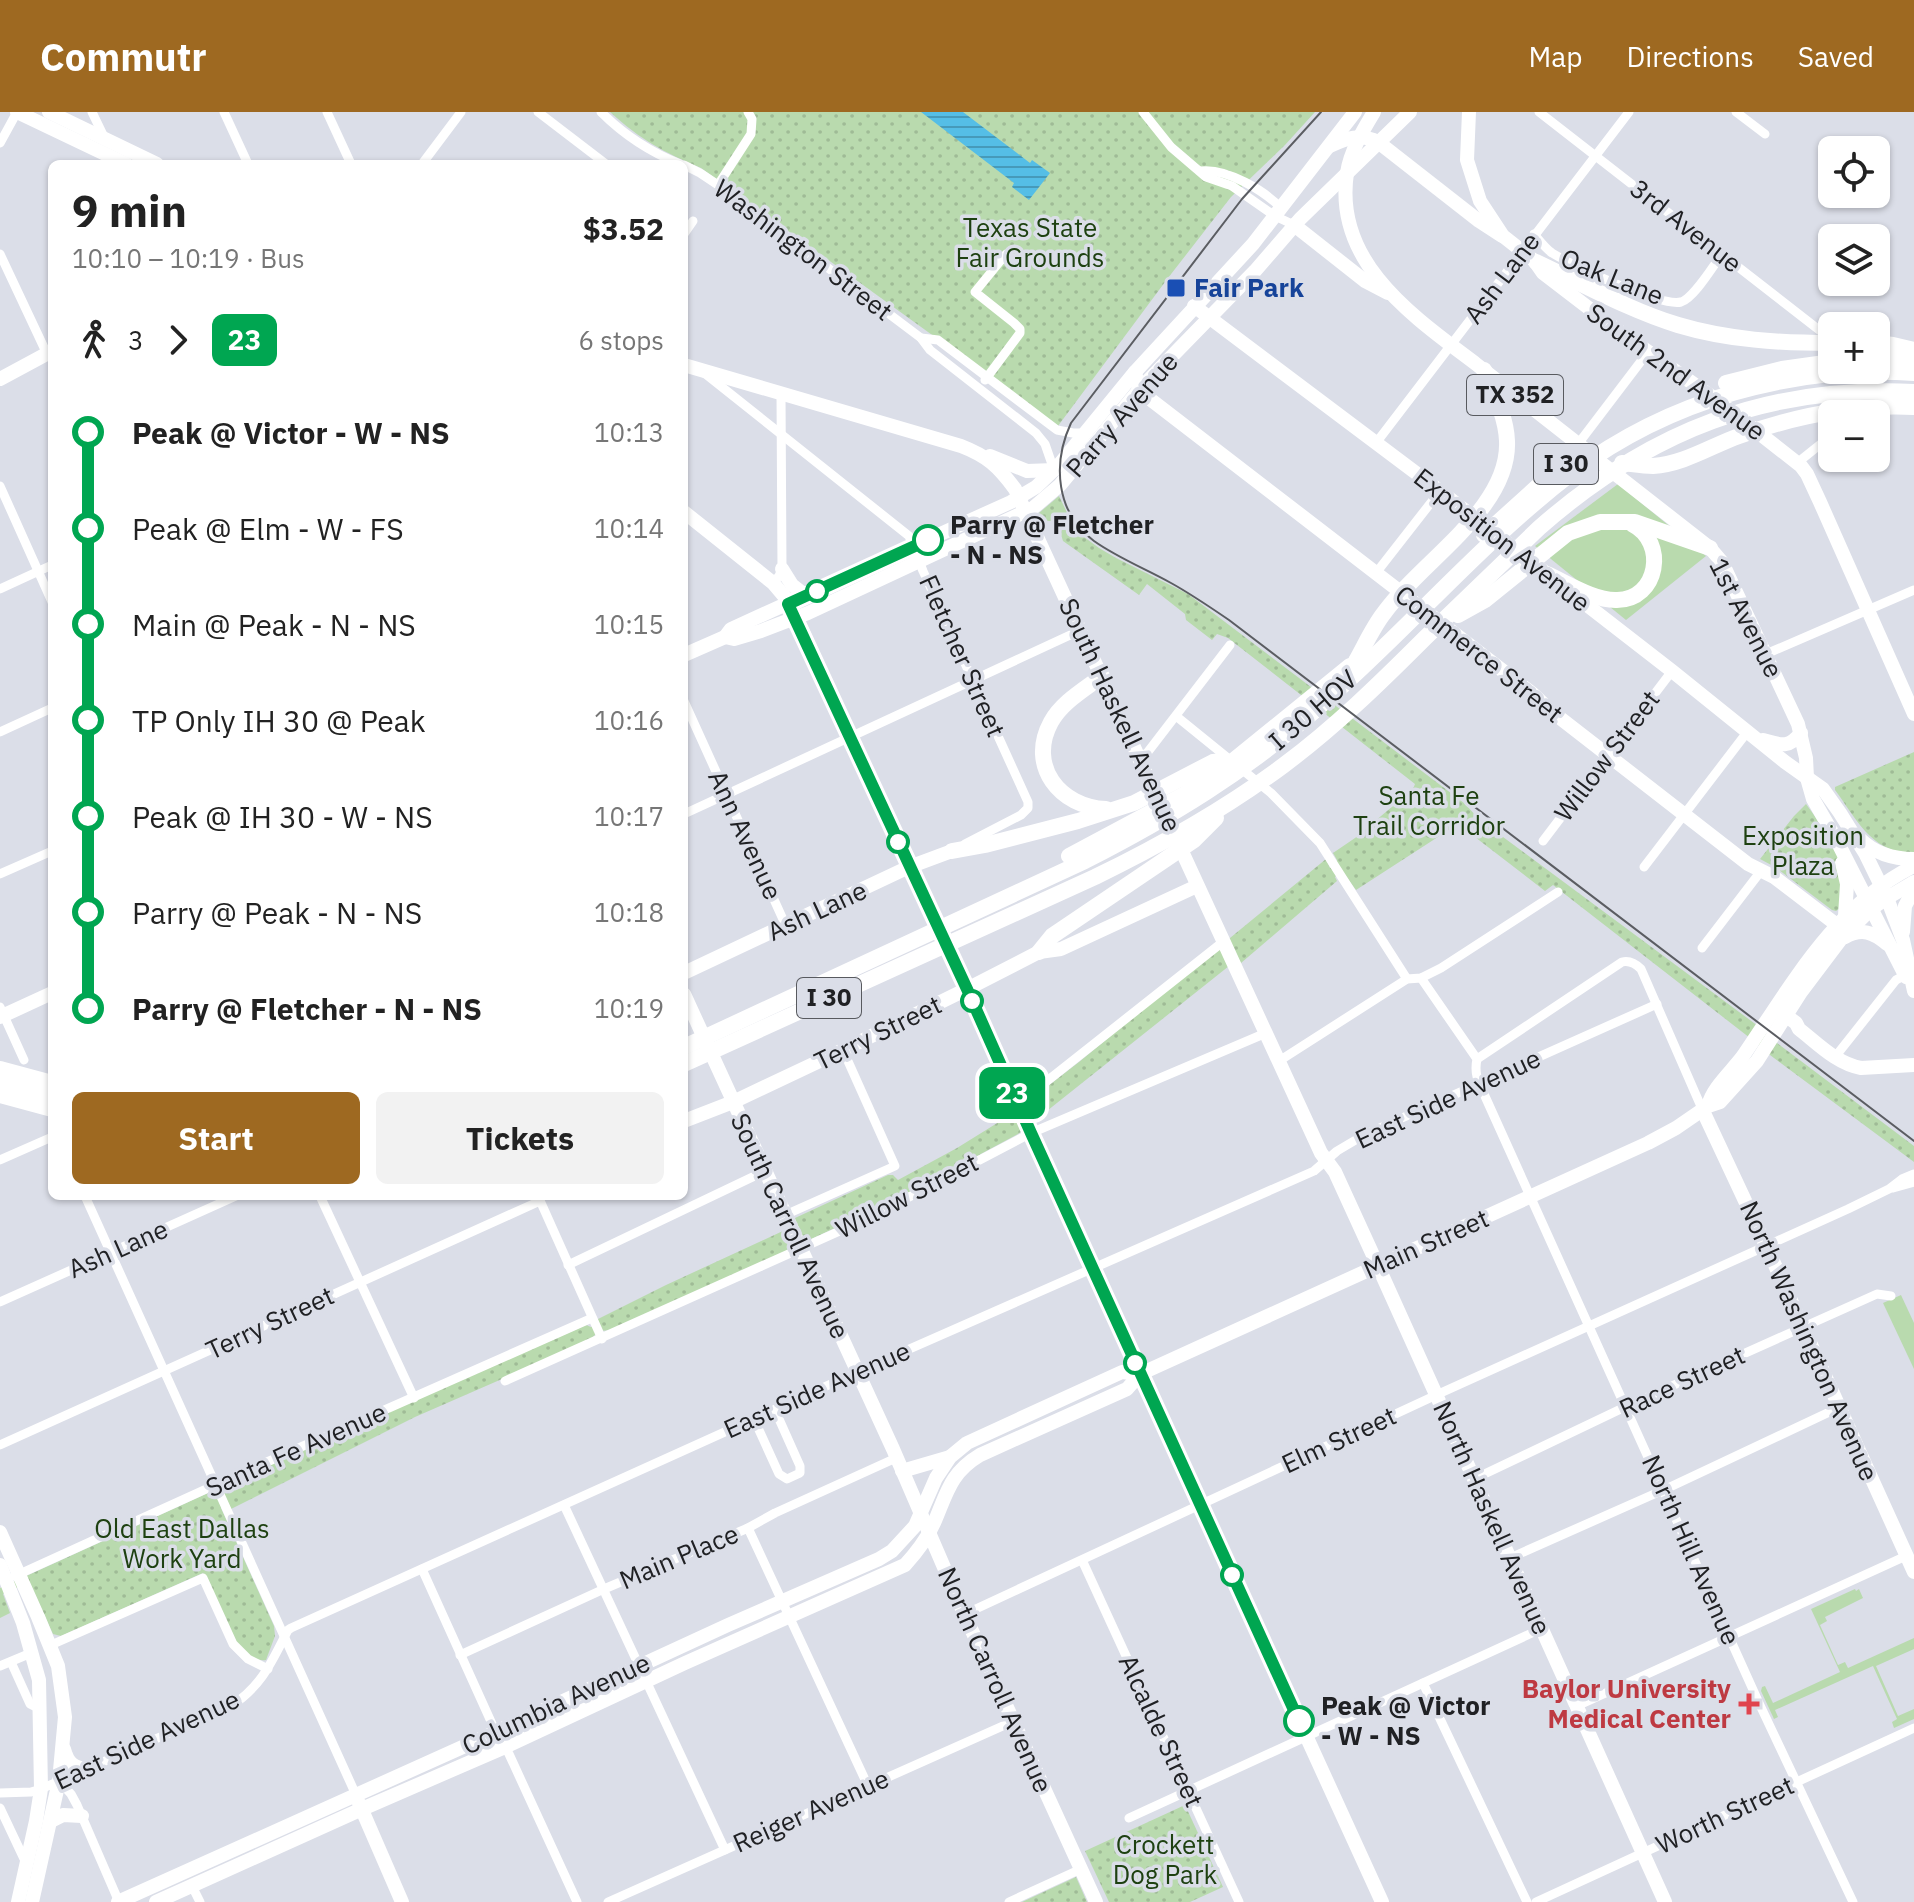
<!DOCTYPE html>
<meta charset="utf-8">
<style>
body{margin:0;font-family:"IBM Plex Sans",sans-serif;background:#f2f2f2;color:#222;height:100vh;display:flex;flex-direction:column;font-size:30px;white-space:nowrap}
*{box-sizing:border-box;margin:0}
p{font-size:26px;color:#767676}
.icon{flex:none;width:44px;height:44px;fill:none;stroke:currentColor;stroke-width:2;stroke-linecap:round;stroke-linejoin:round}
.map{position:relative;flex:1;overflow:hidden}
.side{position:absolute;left:48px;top:48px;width:640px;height:1040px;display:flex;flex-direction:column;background:#fff;border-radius:12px;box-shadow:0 2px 6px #0004}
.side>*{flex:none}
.badge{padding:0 16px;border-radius:12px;font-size:28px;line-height:52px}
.tools{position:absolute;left:1818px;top:24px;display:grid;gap:16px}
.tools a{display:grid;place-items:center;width:72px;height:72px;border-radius:12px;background:#fff;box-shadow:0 2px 6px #0004;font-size:40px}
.map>.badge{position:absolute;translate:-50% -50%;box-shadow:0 0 0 4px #fff}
.legs{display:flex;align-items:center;gap:12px;height:88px;padding:0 24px;font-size:26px}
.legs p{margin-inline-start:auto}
.headline{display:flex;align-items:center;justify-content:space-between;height:136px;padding:0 24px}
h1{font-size:44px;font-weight:700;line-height:60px}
.action{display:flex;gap:16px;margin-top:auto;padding:16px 24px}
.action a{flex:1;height:92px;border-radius:12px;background:#9e6921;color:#fff;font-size:32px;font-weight:700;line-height:92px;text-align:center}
.action a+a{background:#f2f2f2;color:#222}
ul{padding:0 24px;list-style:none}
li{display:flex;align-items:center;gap:28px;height:96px;font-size:30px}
li i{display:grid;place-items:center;width:12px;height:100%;margin:0 10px;background:currentColor}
li i::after{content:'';width:20px;height:20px;margin:-10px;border:6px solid;border-radius:50%;background:#fff}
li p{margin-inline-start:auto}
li:first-child i{background:linear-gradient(#0000 50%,currentColor 0)}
li:last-child i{background:linear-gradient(currentColor 50%,#0000 0)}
header{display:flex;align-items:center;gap:48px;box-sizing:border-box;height:112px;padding:0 40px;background:#9e6921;color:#fff}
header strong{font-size:38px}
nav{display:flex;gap:44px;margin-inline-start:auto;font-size:28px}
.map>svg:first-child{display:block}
.grass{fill:#b9daae}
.park{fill:url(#park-dots)}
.water{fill:url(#water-rules)}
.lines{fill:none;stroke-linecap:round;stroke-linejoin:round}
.street{stroke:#fff;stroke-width:9}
.secondary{stroke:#fff;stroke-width:14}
.primary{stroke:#fff;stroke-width:14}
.highway{stroke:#fff;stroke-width:16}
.tram{stroke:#5b5d62;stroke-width:2}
.line-1-casing{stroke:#fff;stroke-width:18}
.line-1{stroke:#00a651;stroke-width:12}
.transit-dot{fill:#1a4fb4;stroke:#dbdee8;stroke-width:3}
.stop-1-dot{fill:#fff;stroke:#00a651;stroke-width:4}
.health-dot{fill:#e0444e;stroke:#dbdee8;stroke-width:3}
.labels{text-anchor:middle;stroke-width:7;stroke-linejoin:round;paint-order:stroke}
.shield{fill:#dbdee8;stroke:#585a5f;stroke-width:2}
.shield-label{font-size:24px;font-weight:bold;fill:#202124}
.street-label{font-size:26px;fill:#202124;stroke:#dbdee8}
.park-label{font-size:26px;fill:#1e4111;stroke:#dbdee8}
.transit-label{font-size:26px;font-weight:bold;fill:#164399;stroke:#dbdee8;text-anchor:start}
.stop-label{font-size:26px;font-weight:bold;fill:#202124;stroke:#dbdee8;text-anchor:start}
.health-label{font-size:26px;font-weight:bold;fill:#be3a42;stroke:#dbdee8;text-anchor:end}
</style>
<header>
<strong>Commutr</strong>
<nav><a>Map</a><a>Directions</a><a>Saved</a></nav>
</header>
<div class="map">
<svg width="1914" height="1790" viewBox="0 0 1914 1790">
<defs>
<pattern id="park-dots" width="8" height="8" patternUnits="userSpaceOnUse" patternTransform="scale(2)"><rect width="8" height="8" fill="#b9daae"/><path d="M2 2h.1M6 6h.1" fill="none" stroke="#9fbb96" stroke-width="1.8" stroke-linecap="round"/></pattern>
<pattern id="water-rules" width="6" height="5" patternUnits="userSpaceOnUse" patternTransform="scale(2)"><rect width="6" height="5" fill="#55bee6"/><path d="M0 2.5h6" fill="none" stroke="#469aba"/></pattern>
</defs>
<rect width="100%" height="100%" fill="#dbdee8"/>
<!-- grass -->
<g class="grass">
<polygon points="1618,372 1706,444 1626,508 1535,434"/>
<polygon points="1901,1183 1914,1211 1914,1257 1883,1191"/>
<polygon points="1855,1477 1856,1479 1859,1477 1863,1486 1825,1505 1827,1509 1820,1513 1838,1553 1845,1550 1848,1556 1914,1526 1914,1537 1876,1554 1898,1604 1914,1597 1914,1607 1894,1616 1892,1610 1897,1607 1873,1554 1775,1598 1778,1605 1774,1607 1761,1579 1762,1575 1765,1574 1773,1591 1840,1560 1811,1497"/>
</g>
<!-- park -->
<g class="park">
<path d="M610 0H1315L1285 33 1231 85 1168 166 1058 314 701 56C663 40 641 28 610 0Z"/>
<path d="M1059 384 1073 413 1084 425 1099 436 1116 446 1188 482 1464 691 1480 708 1758 914 1777 931 1914 1034V1050L1770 943 1750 926 1553 773 1545 779 1458 712 1356 778 1342 759 1335 765 1337 769 1241 851 1229 854 1018 1022 897 1087 807 1129 791 1131V1137L609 1219C600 1217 595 1223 589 1229L415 1305 231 1397 227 1390 221 1396 274 1514 275 1524 266 1548C235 1552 214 1484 203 1461L61 1524 53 1522 29 1470 3 1482 10 1501 0 1506V1476L208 1381 217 1387 224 1381 222 1376 224 1373 586 1213 591 1215 597 1212 598 1207 666 1173 785 1118 795 1106 888 1063H893L898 1068 957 1036 1015 1000 1027 998 1026 991 1079 950 1326 747 1330 756 1336 752 1337 748 1333 741 1355 726 1413 677 1415 672 1228 526 1217 522 1212 528 1186 508 1185 502 1147 472 1139 483 1063 429 1057 409H1041L1039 401Z"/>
<path d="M1914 640V740C1873 744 1856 706 1835 678V675Z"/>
<path d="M1806 692C1822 714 1843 743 1844 771 1844 779 1841 789 1840 796L1836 799 1832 798 1775 755 1760 747 1794 704Z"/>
<polygon points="1185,1693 1223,1775 1190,1790 1109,1790 1085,1739"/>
<polygon points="1076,1765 1087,1790 1022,1790"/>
</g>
<!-- water -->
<polygon class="water" points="921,0 963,0 1030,51 1032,48 1050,61 1029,88 1012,75 1014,71"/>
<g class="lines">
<!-- street -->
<g class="street">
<polyline points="92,0 105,27"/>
<polyline points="224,0 248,52"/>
<polyline points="327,0 351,52"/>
<polyline points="538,0 606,52"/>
<path d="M601 0C624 23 650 40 680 52"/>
<polyline points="1143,0 1171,35 1206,65 1232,74 1275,104 1294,113"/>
<polyline points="1539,0 1832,228"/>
<polyline points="1736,0 1765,22"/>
<polyline points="0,31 17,0"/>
<polyline points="422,52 461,0"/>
<polyline points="684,53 700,61 718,73 921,226 930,238 1036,321 1045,332 1054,358"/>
<path d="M1201 59C1227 56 1265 79 1282 97"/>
<polyline points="718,73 751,22 752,7 748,0"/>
<polyline points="684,122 693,109"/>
<path d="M1534 122C1540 129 1545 136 1552 141 1572 153 1660 195 1681 190 1694 186 1713 154 1722 142"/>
<polyline points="0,142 47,242"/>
<polyline points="921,226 938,228 1057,318 1073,321 1085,321"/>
<polyline points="703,260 909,424 923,459 1028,690 1028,696 1021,703 965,732"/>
<polyline points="985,268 1020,221 1020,217 1014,211 975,180 1006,142"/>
<polyline points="1376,331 1629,0"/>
<polyline points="1578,332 1648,240"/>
<polyline points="1797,351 1832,323"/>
<polyline points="0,374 52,490"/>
<polyline points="1376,461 1440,379"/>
<polyline points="773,471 779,464 782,457 781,282"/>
<polyline points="0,477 52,453"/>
<polyline points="1766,542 1914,478"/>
<polyline points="684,589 786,814"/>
<polyline points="1176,604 1271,681 1320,731 1407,867"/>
<polyline points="0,620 52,596"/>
<polyline points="1139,645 1147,641 1230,533"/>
<polyline points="684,702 1081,518"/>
<polyline points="1543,729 1672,559"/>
<polyline points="1644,755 1748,619"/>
<polyline points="0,762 52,739"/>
<polyline points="1702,836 1761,759"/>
<path d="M1421 866 1477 947C1474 961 1478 969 1484 982L1759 1591 1853 1790"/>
<polyline points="0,895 24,948"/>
<polyline points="1835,945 1896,868 1907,862"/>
<path d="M1477 947 1622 850C1630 848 1636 852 1641 857L1703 999"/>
<polyline points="1279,949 1407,867 1421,866 1441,856 1558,780"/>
<polyline points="1018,992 1224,829"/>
<polyline points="0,1048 52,1025"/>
<polyline points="1893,1076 1914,1070"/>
<polyline points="85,1084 356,1683"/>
<polyline points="320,1084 414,1286"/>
<polyline points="538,1084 602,1227"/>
<polyline points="785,1103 895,1054 843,938"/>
<polyline points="568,1153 765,1059"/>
<polyline points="0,1190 236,1084"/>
<polyline points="505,1269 871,1105 1031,1021 1266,921"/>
<polyline points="754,1307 779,1362 787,1367 800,1361 800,1354 775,1298"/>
<polyline points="0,1333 540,1089"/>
<polyline points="1474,1367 1625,1295 1877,1182 1891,1184"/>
<polyline points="564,1393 725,1738"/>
<polyline points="748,1416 868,1674"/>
<polyline points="1510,1446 1670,1375 1840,1295"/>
<polyline points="1082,1448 1239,1790"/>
<polyline points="422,1457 493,1614 509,1642 577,1790"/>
<polyline points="15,1464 215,1373 592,1206"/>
<polyline points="965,1502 1445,1279 1848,1097 1889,1077 1902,1067 1914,1062"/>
<polyline points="51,1533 203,1466 233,1532 248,1547 268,1557"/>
<polyline points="460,1543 604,1477 748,1416 775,1401 896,1346"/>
<polyline points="11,1550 30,1592 40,1597"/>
<polyline points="0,1554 31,1541"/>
<polyline points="1423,1571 1527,1790"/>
<polyline points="1577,1594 1906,1444"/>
<polyline points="59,1669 71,1682 77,1693 119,1790"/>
<path d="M0 1681 31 1680 41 1677 231 1594C262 1574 272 1549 288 1518L291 1516 864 1257 1314 1059 1337 1039 1364 1023 1657 892"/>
<polyline points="0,1696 26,1751"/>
<polyline points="1129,1706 1534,1520 1542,1518"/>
<polyline points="192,1774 200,1790"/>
<polyline points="608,1790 1014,1609"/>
<polyline points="1009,1790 1081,1757"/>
<polyline points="1536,1790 1914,1616"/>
</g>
<!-- secondary -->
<g class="secondary">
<polyline points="17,0 126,52"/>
<polyline points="49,0 157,52"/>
<path d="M1330 34C1347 26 1360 21 1378 30L1479 109 1502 124"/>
<polyline points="1294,113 1365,169 1388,181"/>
<polyline points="1536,151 1543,161 1616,217 1722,292 1801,354 1807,362 1820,390 1914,602"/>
<polyline points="1194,194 1440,379 1672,559 1785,650 1823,677 1840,701 1865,741 1887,786 1903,828 1914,879"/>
<path d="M684 253 961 334C987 344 998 354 1015 377L1321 1041 1335 1060 1378 1154 1665 1790"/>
<polyline points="1135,260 1139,278 1146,284 1533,582 1551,599 1748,752 1774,765 1837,813"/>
<polyline points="0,267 52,239"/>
<polyline points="990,344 1027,359 1054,358"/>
<polyline points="1600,350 1710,436 1722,450 1798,612 1806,646 1807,666 1813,687 1836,727 1906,865"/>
<polyline points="684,400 773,471 784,484 800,514 967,877 1031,1021 1382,1790"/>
<polyline points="782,457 792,473 806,484"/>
<polyline points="725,525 734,527 761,519 808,501 1033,396 1060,373 1139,278 1255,159 1300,107 1410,0"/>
<polyline points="684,543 725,525 731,517 1011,390 1036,375 1059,353 1135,260 1253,132 1355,0"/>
<path d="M1763 628C1781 633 1788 637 1801 621"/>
<path d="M1860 727C1875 742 1893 747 1914 747"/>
<polyline points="1842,751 1847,772 1845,804"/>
<polyline points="1903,820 1905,794 1914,777"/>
<path d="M1845 825C1862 816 1873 820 1887 832"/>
<polyline points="684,861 909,755 952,739"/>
<polyline points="684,882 893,1337 962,1497 1096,1790"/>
<path d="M1785 903 1796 911 1799 917C1817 931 1837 952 1861 956L1914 953"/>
<polyline points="0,905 52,881"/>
<path d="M1708 994C1712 976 1732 959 1743 944 1791 874 1835 793 1914 754"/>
<polyline points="1703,999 1769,1140 1914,1460"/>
<polyline points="684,1009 733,990 843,938 967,877 1039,840 1061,837 1197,774"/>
<polyline points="902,1359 950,1345"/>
<polyline points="0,1420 38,1505 58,1554 65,1605 59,1669 32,1790"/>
<polyline points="0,1453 23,1511 39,1568 41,1677 36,1709 18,1790"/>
<path d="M64 1637C68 1652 74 1656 89 1657"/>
<polyline points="359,1691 402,1790"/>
<polyline points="51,1709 63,1703 82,1704"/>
<polyline points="118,1790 496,1620 728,1513 879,1447 892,1439 915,1414 936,1366 950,1345 967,1331 1122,1260 1140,1262"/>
<path d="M156 1790 362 1697 505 1635 685 1551 905 1453C916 1441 927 1427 934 1411 947 1381 950 1361 980 1343L1127 1277 1140 1262 1648 1031 1676 1016 1708 994 1720 990 1757 949 1801 880 1841 827 1871 797 1887 786 1914 770"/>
</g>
<!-- primary -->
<g class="primary">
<path d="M1374 0C1363 18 1350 40 1347 61 1333 151 1414 205 1476 252 1516 283 1556 315 1596 346"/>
<polyline points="1469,0 1467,48 1480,89 1503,124 1536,150"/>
</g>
<!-- highway -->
<g class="highway">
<path d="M1536 150C1583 172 1629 198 1678 213 1728 228 1780 231 1832 231"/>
<polyline points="1876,231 1893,233 1914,238"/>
<polyline points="1876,248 1914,248"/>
<polyline points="1726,271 1782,257 1832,250"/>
<path d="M1622 351C1632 352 1642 354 1653 354 1684 352 1711 334 1739 324 1795 304 1854 292 1914 295"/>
<polyline points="1484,423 1537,375 1580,343"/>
<path d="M1547 462C1567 471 1595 489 1617 488 1658 488 1668 430 1632 412"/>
<polyline points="1458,503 1485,488 1568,421 1600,410 1635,410 1710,436"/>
<path d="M1356 549C1365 533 1373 515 1384 501 1421 449 1510 397 1507 329 1506 304 1494 281 1484 258"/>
<path d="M1102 564C1085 577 1062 590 1051 610 1027 654 1060 695 1106 697"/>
<polyline points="952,739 985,733 1078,709 1134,691 1213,650 1223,649"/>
<polyline points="1069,744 1185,682 1233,649 1350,554"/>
<polyline points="1039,840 1052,824 1194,728 1216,706"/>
<path d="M684 935 1085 749C1171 705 1245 660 1318 596 1405 521 1480 431 1572 361 1669 288 1793 253 1914 261"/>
<path d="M684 952 1095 765C1161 733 1225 697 1284 653 1335 615 1380 571 1425 526 1463 489 1501 453 1539 416 1649 319 1767 273 1914 280"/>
<polyline points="0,957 52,971"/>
<polyline points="0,968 52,982"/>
<polyline points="0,983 52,997"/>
</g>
<!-- tram -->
<path class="tram" d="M1321 0 1242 87 1071 311C1052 352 1056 401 1094 429 1118 446 1146 457 1171 471 1191 482 1210 495 1229 508L1914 1029"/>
</g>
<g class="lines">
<defs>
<polyline id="line-1" points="928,428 788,492 967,877 1031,1021 1299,1609"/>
</defs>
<!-- line-1 casing -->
<use href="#line-1" class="line-1-casing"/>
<!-- line-1 -->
<use href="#line-1" class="line-1"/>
</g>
<!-- markers -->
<rect class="transit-dot" x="1166" y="166" width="20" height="20" rx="4"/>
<g class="stop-1-dot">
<circle cx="928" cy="428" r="14"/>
<circle cx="817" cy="479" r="10"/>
<circle cx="898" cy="730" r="10"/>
<circle cx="972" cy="889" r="10"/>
<circle cx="1135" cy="1251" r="10"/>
<circle cx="1232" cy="1463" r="10"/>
<circle cx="1299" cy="1609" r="14"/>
</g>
<path class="health-dot" d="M1745 1580h8v8h8v8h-8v8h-8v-8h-8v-8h8z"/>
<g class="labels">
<!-- shield labels -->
<g class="shield">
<rect x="1467" y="263" width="96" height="40" rx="6"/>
<rect x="1534" y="332" width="64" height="40" rx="6"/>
<rect x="797" y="866" width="64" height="40" rx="6"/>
</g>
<g class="shield-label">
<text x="1515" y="291">TX 352</text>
<text x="1566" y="360">I 30</text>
<text x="829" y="894">I 30</text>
</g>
<!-- street labels -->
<g class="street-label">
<text transform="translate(1686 114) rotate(38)" y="9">3rd Avenue</text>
<text transform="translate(803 138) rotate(37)" y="9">Washington Street</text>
<text transform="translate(1612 165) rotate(22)" y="9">Oak Lane</text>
<text transform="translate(1502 166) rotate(-53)" y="9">Ash Lane</text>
<text transform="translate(1676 260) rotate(36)" y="9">South 2nd Avenue</text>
<text transform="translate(1122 303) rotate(-49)" y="9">Parry Avenue</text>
<text transform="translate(1502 428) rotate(38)" y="9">Exposition Avenue</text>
<text transform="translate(1746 506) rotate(63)" y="9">1st Avenue</text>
<text transform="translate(1479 542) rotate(38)" y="9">Commerce Street</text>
<text transform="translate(962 544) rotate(66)" y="9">Fletcher Street</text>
<text transform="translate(1313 598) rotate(-41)" y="9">I 30 HOV</text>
<text transform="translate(1120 603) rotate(65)" y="9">South Haskell Avenue</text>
<text transform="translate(1607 644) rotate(-53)" y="9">Willow Street</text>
<text transform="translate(745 723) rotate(65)" y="9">Ann Avenue</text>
<text transform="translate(817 799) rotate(-25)" y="9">Ash Lane</text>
<text transform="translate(878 921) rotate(-26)" y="9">Terry Street</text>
<text transform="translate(1448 987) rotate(-25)" y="9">East Side Avenue</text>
<text transform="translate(907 1084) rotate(-27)" y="9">Willow Street</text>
<text transform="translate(790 1114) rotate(65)" y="9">South Carroll Avenue</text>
<text transform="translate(1426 1132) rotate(-24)" y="9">Main Street</text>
<text transform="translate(118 1137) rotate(-24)" y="9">Ash Lane</text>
<text transform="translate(270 1211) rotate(-25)" y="9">Terry Street</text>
<text transform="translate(1809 1229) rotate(66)" y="9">North Washington Avenue</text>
<text transform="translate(1682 1270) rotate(-25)" y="9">Race Street</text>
<text transform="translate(817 1278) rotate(-24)" y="9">East Side Avenue</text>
<text transform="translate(1339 1328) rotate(-25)" y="9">Elm Street</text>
<text transform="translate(296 1338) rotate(-24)" y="9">Santa Fe Avenue</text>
<text transform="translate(1492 1406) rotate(66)" y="9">North Haskell Avenue</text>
<text transform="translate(1691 1438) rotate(66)" y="9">North Hill Avenue</text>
<text transform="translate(679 1445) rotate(-23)" y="9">Main Place</text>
<text transform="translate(995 1568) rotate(66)" y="9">North Carroll Avenue</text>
<text transform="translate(556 1592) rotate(-25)" y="9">Columbia Avenue</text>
<text transform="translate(1161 1619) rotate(65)" y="9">Alcalde Street</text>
<text transform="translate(147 1628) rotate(-25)" y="9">East Side Avenue</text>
<text transform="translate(811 1699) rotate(-24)" y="9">Reiger Avenue</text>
<text transform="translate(1725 1703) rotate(-25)" y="9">Worth Street</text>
</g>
<!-- park labels -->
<g class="park-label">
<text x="1030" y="125">Texas State<tspan x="1030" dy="30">Fair Grounds</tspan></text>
<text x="1429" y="693">Santa Fe<tspan x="1429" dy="30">Trail Corridor</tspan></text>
<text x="1803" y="733">Exposition<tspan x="1803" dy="30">Plaza</tspan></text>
<text x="182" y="1426">Old East Dallas<tspan x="182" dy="30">Work Yard</tspan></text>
<text x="1165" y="1742">Crockett<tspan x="1165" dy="30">Dog Park</tspan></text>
</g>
<!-- transit labels -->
<g class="transit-label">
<text x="1194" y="185">Fair Park</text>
</g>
<!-- stop labels -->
<g class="stop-label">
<text x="950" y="422">Parry @ Fletcher<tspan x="950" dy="30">- N - NS</tspan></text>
<text x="1321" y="1603">Peak @ Victor<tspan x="1321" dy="30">- W - NS</tspan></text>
</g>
<!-- health labels -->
<g class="health-label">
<text x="1731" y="1586">Baylor University<tspan x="1731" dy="30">Medical Center</tspan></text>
</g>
</g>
</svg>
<div class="tools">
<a><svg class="icon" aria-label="locate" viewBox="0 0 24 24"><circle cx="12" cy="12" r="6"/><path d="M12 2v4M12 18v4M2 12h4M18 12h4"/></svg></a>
<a><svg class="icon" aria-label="layers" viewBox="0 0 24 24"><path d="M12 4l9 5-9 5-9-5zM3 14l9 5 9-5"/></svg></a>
<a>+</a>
<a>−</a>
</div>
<b class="badge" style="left:1012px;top:981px;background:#00a651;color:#fff">23</b>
<section class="side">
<div class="headline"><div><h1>9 min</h1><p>10:10 – 10:19 · Bus</p></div><b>$3.52</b></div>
<div class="legs"><svg class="icon" aria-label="walk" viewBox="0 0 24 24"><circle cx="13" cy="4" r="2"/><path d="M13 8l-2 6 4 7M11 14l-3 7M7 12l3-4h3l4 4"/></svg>3<svg class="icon" aria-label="forward" viewBox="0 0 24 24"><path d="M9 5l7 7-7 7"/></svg><b class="badge" style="background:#00a651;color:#fff">23</b><p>6 stops</p></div>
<ul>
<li><i style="color:#00a651"></i><b>Peak @ Victor - W - NS</b><p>10:13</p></li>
<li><i style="color:#00a651"></i><span>Peak @ Elm - W - FS</span><p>10:14</p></li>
<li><i style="color:#00a651"></i><span>Main @ Peak - N - NS</span><p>10:15</p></li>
<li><i style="color:#00a651"></i><span>TP Only IH 30 @ Peak</span><p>10:16</p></li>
<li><i style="color:#00a651"></i><span>Peak @ IH 30 - W - NS</span><p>10:17</p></li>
<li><i style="color:#00a651"></i><span>Parry @ Peak - N - NS</span><p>10:18</p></li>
<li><i style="color:#00a651"></i><b>Parry @ Fletcher - N - NS</b><p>10:19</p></li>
</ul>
<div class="action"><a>Start</a><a>Tickets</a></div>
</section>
</div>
